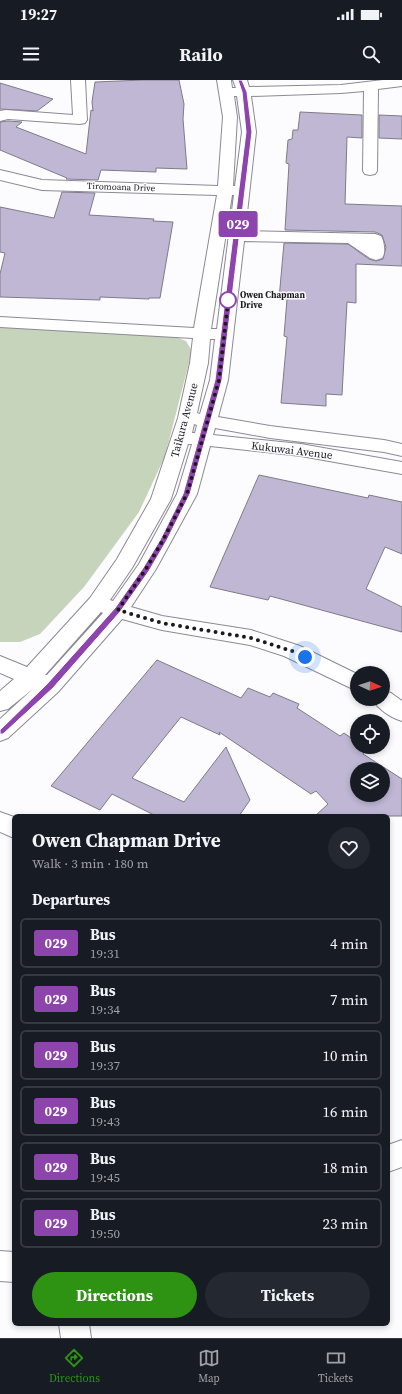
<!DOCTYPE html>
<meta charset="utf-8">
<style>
body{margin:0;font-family:"Source Serif 4",serif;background:#242831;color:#f1f3f6;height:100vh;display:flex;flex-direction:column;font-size:15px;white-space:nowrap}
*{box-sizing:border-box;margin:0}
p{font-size:13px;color:#9ea1a6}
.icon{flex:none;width:22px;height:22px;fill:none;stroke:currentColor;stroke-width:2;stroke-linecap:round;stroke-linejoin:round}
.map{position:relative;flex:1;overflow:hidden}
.details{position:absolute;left:12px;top:734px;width:378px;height:512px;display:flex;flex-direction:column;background:#171b24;border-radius:6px;box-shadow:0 2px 6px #0003}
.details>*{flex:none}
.badge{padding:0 8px;border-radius:3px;font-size:14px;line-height:26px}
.needle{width:26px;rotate:93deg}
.controls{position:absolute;left:350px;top:586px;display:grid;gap:8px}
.controls a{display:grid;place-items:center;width:40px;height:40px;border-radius:50%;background:#171b24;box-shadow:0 2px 6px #0003;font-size:20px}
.you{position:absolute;width:20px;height:20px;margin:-10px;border:3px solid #fff;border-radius:50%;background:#1a73e8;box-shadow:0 0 0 6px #1a73e833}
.map>.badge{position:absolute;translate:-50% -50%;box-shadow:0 0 0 2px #fff}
h2{padding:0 20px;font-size:15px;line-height:36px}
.round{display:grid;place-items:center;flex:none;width:42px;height:42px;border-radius:21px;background:#242831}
.overview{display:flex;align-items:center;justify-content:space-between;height:68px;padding:0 20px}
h1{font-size:19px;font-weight:700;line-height:30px}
.action{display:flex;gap:8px;margin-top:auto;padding:8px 20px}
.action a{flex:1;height:46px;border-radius:24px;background:#2e9213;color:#fff;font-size:16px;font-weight:700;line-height:46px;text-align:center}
.action a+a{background:#242831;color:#f1f3f6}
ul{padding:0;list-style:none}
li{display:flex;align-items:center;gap:12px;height:50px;margin:0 8px 6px;padding:0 12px;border:2px solid #363941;border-radius:6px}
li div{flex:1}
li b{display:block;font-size:15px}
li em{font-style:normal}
li .badge{min-width:44px;font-weight:700;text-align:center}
.status{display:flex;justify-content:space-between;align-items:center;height:28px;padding:0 20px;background:#171b24;direction:ltr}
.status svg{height:11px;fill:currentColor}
header{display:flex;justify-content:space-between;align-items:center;height:52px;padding:0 20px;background:#171b24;font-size:18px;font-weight:700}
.menu{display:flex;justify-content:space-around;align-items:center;height:56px;border-top:1px solid #363941;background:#171b24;font-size:11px;color:#9ea1a6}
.menu a{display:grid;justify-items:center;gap:2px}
.menu .active{color:#2e9213}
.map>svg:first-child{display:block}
.green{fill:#c7d4bc}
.building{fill:#c0b7d5;stroke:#7e7b87;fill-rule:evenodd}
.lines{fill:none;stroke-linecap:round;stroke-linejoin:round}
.minor-casing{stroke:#8c8995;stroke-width:2}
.minor{fill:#fff;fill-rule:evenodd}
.line{fill:#8e44ad;stroke:#fff}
.walk{stroke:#1b1a1e;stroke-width:4;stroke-dasharray:0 7.2}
.stop-dot{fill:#fff;stroke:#8e44ad;stroke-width:2}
.labels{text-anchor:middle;stroke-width:3;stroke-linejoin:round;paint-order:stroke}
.far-street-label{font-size:9px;fill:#1b1a1e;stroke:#fcfbfe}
.far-stop-label{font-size:9px;font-weight:bold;fill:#1b1a1e;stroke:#fcfbfe;text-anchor:start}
.street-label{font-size:11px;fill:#1b1a1e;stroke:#fcfbfe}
</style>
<div class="status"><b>19:27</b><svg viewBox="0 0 49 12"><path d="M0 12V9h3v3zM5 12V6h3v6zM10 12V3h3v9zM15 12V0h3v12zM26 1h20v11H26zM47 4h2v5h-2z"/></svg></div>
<header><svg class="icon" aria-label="menu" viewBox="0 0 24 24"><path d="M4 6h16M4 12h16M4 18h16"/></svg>Railo<svg class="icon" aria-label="search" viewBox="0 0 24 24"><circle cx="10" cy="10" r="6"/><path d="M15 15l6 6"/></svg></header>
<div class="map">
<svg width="402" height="1258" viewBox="0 0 402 1258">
<rect width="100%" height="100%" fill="#fcfbfe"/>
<!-- green -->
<polygon class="green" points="0,246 176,257 186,261 192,271 165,376 139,432 84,507 40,554 20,562 0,562"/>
<!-- building -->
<g class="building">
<polygon points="143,0 179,0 184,24 183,39 187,89 156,88 156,92 101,90 98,100 66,99 67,98 0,70 0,42 8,41 22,42 16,47 86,74 91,30 93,31 92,22 95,2"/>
<polygon points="0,3 53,19 37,31 0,29"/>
<polygon points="300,32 362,35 362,58 347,57 345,124 402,126 402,186 356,184 356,223 347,222 342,315 326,314 326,326 281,323 287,257 284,256 287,219 279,219 284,163 348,164 369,179 376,181 383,179 386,167 382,155 375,152 285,150 289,84 286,83 288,60 292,59 293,50 298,50"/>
<polygon points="379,35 402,36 402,59 379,58"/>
<polygon points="62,112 95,113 89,135 154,139 153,141 173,142 160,218 149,218 149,219 100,217 100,220 0,217 0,194 5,173 0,172 0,127 54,138"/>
<polygon points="259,395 368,418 369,415 402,422 402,474 385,467 366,509 402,527 402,552 270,516 268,520 210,507"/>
<path d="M157 580 241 618 248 608 270 617 273 613 299 624 297 628 340 656 344 653 357 662V667H365L368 669 363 674 402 699V736H315L328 724 316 711 311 714 219 652 220 655 181 637 132 698 184 722 226 667 250 720 239 736H156L112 714 100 730 51 706ZM357 689H383V715H357Z"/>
</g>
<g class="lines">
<defs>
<g id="minor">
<polygon points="71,0 85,0 87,40 85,43 80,44 8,39 0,41 0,31 6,30 73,35"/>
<path d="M217 0H231L232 8H236L233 0H247L249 7 341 5 383 0H402V6L378 9 377 91 375 94 370 95 365 94 363 91 364 11 341 13 251 16 256 52 245 151 375 154 381 156C384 161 386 173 382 178L376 180 370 178 348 163 244 161 228 300 218 337 270 346 384 360 402 364V376L384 372 270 358 215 348 213 355 301 364 402 382V394L301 376 210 366 197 414 156 489 131 527 162 536 251 550 300 566 357 594V611L284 576 250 565 162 550 122 539 58 612 8 658 0 661V639L34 608 8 629 0 631V611L14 599 0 593V576L27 587 90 518 117 479 151 419 178 338 190 283 193 258 0 247V237L194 248 217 115 42 110 0 100V90L42 100 218 106 223 37ZM234 16H237L242 52 235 106H233L237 37ZM232 115H234L217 249H211ZM210 259H215L210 300 200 334 197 333 208 283ZM194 344 197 345 195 353H192ZM188 364H192L177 414 139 484 113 521 110 520 132 488 171 419ZM101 532 103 533 47 595H45Z"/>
<path d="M383 611 391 613 402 621V641C391 638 378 629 372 619H383Z"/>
<polygon points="0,732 14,737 14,758 0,752"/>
<polygon points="402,1060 402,1087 388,1092 388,1065"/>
<polygon points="0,1171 14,1172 14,1202 0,1201"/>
<polygon points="59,1244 89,1244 91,1258 61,1258"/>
</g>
</defs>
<!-- minor casing -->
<use href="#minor" class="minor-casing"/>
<!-- minor -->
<use href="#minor" class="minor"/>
</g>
<!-- line -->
<polygon class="line" points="238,0 242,0 247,12 252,52 222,300 190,414 167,460 149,491 120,532 53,608 3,654 0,654 0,650 47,604 115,528 143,488 160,460 183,414 215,300 246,52 242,12"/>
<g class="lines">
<!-- walk -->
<polyline class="walk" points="228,220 229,214 219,300 187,414 163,460 146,489 118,530 162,543 251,558 292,571 305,577"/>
</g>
<!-- markers -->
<circle class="stop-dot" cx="228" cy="220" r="8"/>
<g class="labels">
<!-- far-street labels -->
<g class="far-street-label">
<text transform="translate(121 107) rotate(2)" y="3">Tiromoana Drive</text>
</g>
<!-- far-stop labels -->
<g class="far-stop-label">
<text x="240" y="218">Owen Chapman<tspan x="240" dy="10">Drive</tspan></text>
</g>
<!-- street labels -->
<g class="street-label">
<text transform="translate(184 340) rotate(-75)" y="4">Taikura Avenue</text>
<text transform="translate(292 370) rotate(7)" y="4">Kukuwai Avenue</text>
</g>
</g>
</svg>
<div class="controls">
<a><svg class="needle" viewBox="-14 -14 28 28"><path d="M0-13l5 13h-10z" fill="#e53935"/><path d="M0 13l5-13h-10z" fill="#9ea1a6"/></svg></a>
<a><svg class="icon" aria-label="locate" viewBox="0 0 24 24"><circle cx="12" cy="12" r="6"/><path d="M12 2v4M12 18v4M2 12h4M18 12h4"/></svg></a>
<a><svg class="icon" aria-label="layers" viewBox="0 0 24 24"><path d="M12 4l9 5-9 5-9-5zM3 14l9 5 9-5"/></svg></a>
</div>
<div class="you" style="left:305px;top:577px"></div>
<b class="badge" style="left:238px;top:144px;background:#8e44ad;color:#fff">029</b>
<section class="details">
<div class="overview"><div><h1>Owen Chapman Drive</h1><p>Walk · 3 min · 180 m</p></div><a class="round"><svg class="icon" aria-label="heart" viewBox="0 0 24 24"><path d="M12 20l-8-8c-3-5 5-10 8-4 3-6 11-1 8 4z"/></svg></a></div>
<h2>Departures</h2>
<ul>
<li><span class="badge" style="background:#8e44ad;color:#fff">029</span><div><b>Bus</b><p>19:31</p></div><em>4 min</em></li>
<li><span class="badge" style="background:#8e44ad;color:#fff">029</span><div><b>Bus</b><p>19:34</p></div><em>7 min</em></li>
<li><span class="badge" style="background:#8e44ad;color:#fff">029</span><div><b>Bus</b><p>19:37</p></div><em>10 min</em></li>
<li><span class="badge" style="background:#8e44ad;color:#fff">029</span><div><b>Bus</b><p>19:43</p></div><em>16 min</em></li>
<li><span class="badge" style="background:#8e44ad;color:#fff">029</span><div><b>Bus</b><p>19:45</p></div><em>18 min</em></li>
<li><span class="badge" style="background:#8e44ad;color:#fff">029</span><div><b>Bus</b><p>19:50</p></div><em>23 min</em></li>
</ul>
<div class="action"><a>Directions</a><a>Tickets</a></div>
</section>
</div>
<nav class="menu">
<a class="active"><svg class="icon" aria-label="directions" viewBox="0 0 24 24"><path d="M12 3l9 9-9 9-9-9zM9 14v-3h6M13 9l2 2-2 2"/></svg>Directions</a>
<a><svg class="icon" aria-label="map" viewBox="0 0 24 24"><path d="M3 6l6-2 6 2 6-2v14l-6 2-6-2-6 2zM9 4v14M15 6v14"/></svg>Map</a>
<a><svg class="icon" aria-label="tickets" viewBox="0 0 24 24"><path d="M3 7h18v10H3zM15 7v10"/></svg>Tickets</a>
</nav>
